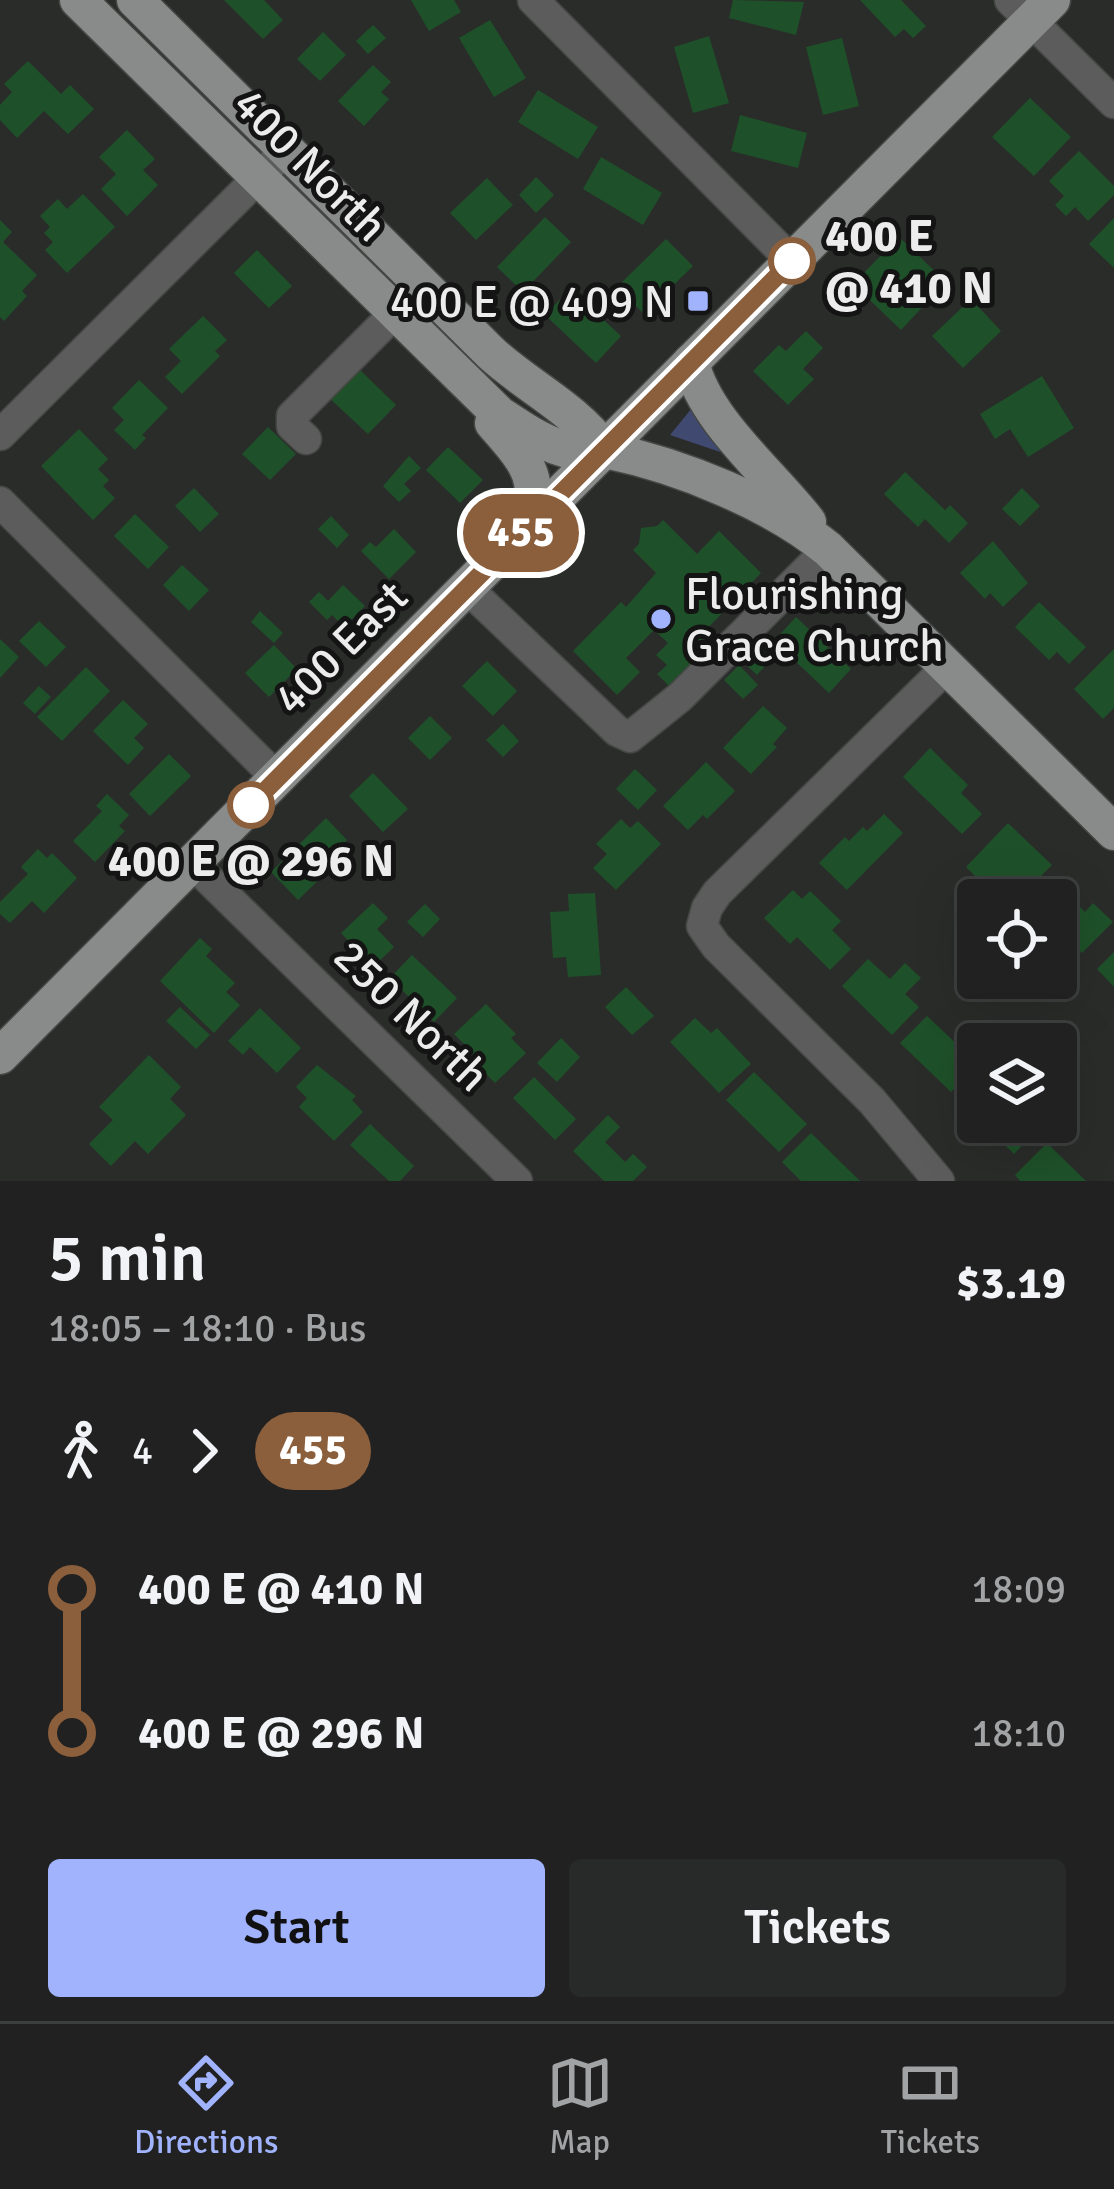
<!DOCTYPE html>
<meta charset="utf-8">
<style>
body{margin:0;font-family:Signika,sans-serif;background:#282929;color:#f1f3f6;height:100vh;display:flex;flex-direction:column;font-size:45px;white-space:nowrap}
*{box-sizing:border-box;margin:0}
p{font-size:39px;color:#a2a3a5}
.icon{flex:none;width:66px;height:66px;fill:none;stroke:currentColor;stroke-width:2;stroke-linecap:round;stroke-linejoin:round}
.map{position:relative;height:1181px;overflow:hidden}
.drawer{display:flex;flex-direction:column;background:#202120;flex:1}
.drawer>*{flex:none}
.badge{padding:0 24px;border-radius:39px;font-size:42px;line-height:78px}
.buttons{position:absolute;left:957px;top:879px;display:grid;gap:24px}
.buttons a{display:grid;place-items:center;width:120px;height:120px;border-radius:12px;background:#202120;box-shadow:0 12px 48px #0002,0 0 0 3px #3d3e3e;font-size:60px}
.map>.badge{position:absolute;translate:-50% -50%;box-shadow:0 0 0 6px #fff}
.legs{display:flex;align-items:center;gap:18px;height:132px;padding:0 48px;font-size:39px}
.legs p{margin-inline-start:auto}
.head{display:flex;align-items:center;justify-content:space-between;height:204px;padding:0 48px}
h1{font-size:66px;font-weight:600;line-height:90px}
.cta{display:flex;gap:24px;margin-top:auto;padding:24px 48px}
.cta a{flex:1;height:138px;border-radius:12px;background:#a1b3fd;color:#111;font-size:48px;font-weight:600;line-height:138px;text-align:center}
.cta a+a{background:#282929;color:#f1f3f6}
ul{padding:0 48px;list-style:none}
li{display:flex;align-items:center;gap:42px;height:144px;font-size:45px}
li i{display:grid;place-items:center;width:18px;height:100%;margin:0 15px;background:currentColor}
li i::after{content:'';width:30px;height:30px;margin:-15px;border:9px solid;border-radius:50%;background:#202120}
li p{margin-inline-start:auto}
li:first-child i{background:linear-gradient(#0000 50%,currentColor 0)}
li:last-child i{background:linear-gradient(currentColor 50%,#0000 0)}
.menu{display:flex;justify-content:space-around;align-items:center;height:168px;border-top:3px solid #3d3e3e;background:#202120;font-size:33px;color:#a2a3a5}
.menu a{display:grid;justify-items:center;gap:6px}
.menu .current{color:#a1b3fd}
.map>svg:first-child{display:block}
.green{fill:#40496f}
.building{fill:#1e5129}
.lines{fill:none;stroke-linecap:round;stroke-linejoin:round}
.minor-casing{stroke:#454745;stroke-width:33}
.major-casing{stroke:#454745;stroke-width:39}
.minor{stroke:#5b5c5b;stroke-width:30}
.major{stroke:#898b8a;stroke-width:36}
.line-1-casing{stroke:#fff;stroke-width:27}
.line-1{stroke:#8b5e3c;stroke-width:18}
.stop-1-dot{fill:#fff;stroke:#8b5e3c;stroke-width:6}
.poi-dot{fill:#a1b3fd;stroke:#131413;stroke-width:4.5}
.labels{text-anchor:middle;stroke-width:10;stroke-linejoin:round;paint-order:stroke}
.street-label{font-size:45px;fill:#ebeceb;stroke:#131413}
.stop-label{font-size:45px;font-weight:bold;fill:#ebeceb;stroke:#131413;text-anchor:start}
.poi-label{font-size:45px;fill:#ebeceb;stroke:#131413;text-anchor:end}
</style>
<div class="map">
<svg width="1114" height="1181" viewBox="0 0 1114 1181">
<rect width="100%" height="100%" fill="#2a2c2a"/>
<!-- green -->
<polygon class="green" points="692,408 732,456 670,435"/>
<!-- building -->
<g class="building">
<polygon points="224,0 264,0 283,20 263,39"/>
<polygon points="411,0 454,0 461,12 429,31"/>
<polygon points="733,0 804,2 796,35 729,18"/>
<polygon points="860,0 901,0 926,26 913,38 904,29 895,37"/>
<polygon points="490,20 526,78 494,97 459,38"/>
<polygon points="373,25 386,38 368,54 356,41"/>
<polygon points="323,32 346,55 320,81 297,59"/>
<polygon points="709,36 729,103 693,113 674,47"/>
<polygon points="842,38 859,106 823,115 806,47"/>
<polygon points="28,61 61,94 70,85 94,109 68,134 44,111 17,138 0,120 0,105 12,92 4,84"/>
<polygon points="373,65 391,82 381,92 389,99 364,126 338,101"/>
<polygon points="538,90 598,127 578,159 518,122"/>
<polygon points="1030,98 1071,137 1034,176 992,137"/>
<polygon points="740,115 807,133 798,168 731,151"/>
<polygon points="127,130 155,159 143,170 158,185 127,216 101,189 116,174 99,157"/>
<polygon points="1079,151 1114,186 1114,195 1088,221 1075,207 1066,216 1055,205 1064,196 1049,181"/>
<polygon points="601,157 662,193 643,225 583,189"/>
<polygon points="536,177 554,195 536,213 519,195"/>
<polygon points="487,178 513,205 476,240 450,213"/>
<polygon points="83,194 115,227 67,273 45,250 53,242 44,233 50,227 40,216 58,199 67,209"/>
<polygon points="545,217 571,242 523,292 497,267"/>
<polygon points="1114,218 1114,268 1089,244"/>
<polygon points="0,220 12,232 3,242 37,275 22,291 27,296 4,321 0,317"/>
<polygon points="899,237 946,282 901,330 853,284"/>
<polygon points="666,239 693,266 644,314 617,287"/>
<polygon points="257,250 292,286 269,308 234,273"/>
<polygon points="570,289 621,336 596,363 545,315"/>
<polygon points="971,299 1001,331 963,368 932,336"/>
<polygon points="203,316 227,340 215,351 220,356 182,394 165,377 181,361 169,349"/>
<polygon points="806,331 823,348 803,369 814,379 788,405 753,371 779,345 786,351"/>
<polygon points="356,366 396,405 368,434 327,396"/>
<polygon points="1042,376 1074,428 1028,457 1010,429 995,439 980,414"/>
<polygon points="139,380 168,408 142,435 146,438 135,450 114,430 124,420 112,408"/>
<polygon points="268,427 296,454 270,480 242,454"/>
<polygon points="79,429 108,459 98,469 109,480 103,486 115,498 93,520 41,466"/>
<polygon points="448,447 483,480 460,503 426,470"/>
<polygon points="409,456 421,468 404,484 411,491 399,502 383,486"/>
<polygon points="905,472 945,510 950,505 968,523 949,543 925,519 918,527 884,494"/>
<polygon points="194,488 219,514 200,532 175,506"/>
<polygon points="1022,488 1040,506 1020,526 1002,509"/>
<polygon points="135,514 169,547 148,569 114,536"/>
<polygon points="331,516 349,535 337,548 318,529"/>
<polygon points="663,520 697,554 719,531 761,573 699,637 712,649 672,689 657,674 667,665 656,655 668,643 654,630 626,658 640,672 617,695 573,651 621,602 626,607 656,573 633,550 639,544 641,528 657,526"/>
<polygon points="394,529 416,552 389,579 361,551 370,542 376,547"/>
<polygon points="993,541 1028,583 1003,607 990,593 985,599 960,573"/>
<polygon points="182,565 209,590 189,611 163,585"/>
<polygon points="343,585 365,606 344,627 332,615 327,620 309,602 319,592 328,601"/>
<polygon points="1039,602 1086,647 1069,664 1057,652 1049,660 1015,627"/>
<polygon points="260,611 283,633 274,643 251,622"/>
<polygon points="796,617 851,669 829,693 774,641"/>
<polygon points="39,621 66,647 46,667 19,641"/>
<polygon points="0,639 19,657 0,678"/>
<polygon points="763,641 776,654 757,675 743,662"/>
<polygon points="274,645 297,669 269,697 245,673"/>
<polygon points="1114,649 1114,708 1103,719 1074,689"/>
<polygon points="487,661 517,691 493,716 462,686"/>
<polygon points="739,665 758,685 743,699 724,680"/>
<polygon points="86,667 110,691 62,741 37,717"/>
<polygon points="39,686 51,697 35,714 23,703"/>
<polygon points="123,700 148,724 134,738 144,748 128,765 93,731"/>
<polygon points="763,706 787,728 773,744 777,747 751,774 723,748"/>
<polygon points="430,716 452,738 430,760 408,738"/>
<polygon points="503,724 519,741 503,757 486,740"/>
<polygon points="930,748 968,785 961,793 982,814 962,834 903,777"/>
<polygon points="169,754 191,776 150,816 129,794"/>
<polygon points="706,762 735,791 707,819 703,815 688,830 663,806"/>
<polygon points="635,769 657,790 638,810 616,789"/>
<polygon points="373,773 408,809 383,832 349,796"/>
<polygon points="107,794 129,815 119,826 125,831 95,862 73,841 102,811 96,806"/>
<polygon points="884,814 903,833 847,890 819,863 845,837 849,841 863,827 867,831"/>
<polygon points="326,818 347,840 330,857 336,863 298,900 271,872"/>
<polygon points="621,819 630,828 638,821 661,844 616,890 593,868 607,854 596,844"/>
<polygon points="1008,823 1052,865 1032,885 1027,880 1008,900 999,900 966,867"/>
<polygon points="38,849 47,858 52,853 77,878 44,913 32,901 10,923 0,914 0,902 28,874 21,867"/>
<polygon points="793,890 802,899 810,891 841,921 832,930 851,949 830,970 797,937 790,944 764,918"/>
<polygon points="595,893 601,975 568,977 566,957 553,958 550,912 569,911 568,894"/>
<polygon points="1069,896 1085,912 1093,903 1113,922 1082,953 1056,928 1056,909"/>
<polygon points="373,903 388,918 377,929 394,947 373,967 341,933"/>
<polygon points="425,904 440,919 423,937 407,922"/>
<polygon points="200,938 212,949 206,956 235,983 226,992 240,1005 214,1033 160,981"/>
<polygon points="1114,952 1114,987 1097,969"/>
<polygon points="412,955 457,998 434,1022 390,978"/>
<polygon points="868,959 890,979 905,963 921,978 905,994 919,1007 892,1035 842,986"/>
<polygon points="626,987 654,1016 632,1035 605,1007"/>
<polygon points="486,1004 516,1034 511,1038 526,1053 495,1083 466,1054 470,1050 454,1034"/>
<polygon points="180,1007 210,1035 196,1049 166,1021"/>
<polygon points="260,1008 301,1048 277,1073 250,1047 243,1055 228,1041"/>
<polygon points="927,1016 978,1064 951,1092 900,1043"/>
<polygon points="695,1018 711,1033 717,1028 751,1064 719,1093 670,1042"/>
<polygon points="561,1038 580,1057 557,1082 537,1063"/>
<polygon points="149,1055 181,1087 170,1099 186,1115 148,1154 135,1141 111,1166 89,1144 113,1120 99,1107"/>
<polygon points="317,1065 356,1096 352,1100 363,1112 334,1141 299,1107 307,1098 296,1087"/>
<polygon points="754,1072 807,1124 779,1152 726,1100"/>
<polygon points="534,1077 576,1119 555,1140 513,1098"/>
<polygon points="978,1080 978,1119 958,1100"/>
<polygon points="608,1115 620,1127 605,1142 625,1162 633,1154 647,1167 633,1181 604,1181 573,1151"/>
<polygon points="981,1122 1030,1122 1038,1129 1014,1154"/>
<polygon points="370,1124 414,1166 400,1181 389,1181 350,1145"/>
<polygon points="811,1133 860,1181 801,1181 782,1162"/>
<polygon points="1047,1143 1086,1181 1020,1181 1015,1175"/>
</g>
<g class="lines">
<defs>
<g id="minor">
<polyline points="533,0 792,261"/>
<polyline points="1010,0 1114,103"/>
<polyline points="0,435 286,150"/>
<polyline points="306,439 292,426 292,416 394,314"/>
<polyline points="0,502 277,778"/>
<polyline points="467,588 617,731 630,737 680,697 828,549"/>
<polyline points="192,863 517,1181"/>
<polyline points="939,1181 872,1101 716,946 702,926 707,908 717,893 947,667"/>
</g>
<g id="major">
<path d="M78 0 499 414C522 429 545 446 573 451 585 453 598 448 609 451 681 466 772 503 828 549L1114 832"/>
<path d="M135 0 491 353C528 387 574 408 604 449"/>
<path d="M691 362C704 420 771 474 808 522"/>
<path d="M493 423C525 460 546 479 524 530"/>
<polyline points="0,1056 1052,0"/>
</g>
</defs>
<!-- minor casing -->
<use href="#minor" class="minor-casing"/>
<!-- major casing -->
<use href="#major" class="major-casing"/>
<!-- minor -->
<use href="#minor" class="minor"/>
<!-- major -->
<use href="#major" class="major"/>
</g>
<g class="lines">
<defs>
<polyline id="line-1" points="251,805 792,261"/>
</defs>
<!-- line-1 casing -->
<use href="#line-1" class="line-1-casing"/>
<!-- line-1 -->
<use href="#line-1" class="line-1"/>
</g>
<!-- markers -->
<g class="stop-1-dot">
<circle cx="792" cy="261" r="21"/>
<circle cx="251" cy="805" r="21"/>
</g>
<g class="poi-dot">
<rect x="686" y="289" width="24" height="24" rx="6"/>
<circle cx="661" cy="619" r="12"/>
</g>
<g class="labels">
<!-- street labels -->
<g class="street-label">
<text transform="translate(311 164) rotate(45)" y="16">400 North</text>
<text transform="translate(340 647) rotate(-45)" y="16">400 East</text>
<text transform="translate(412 1015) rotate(44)" y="16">250 North</text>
</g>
<!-- stop labels -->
<g class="stop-label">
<text x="825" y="251">400 E<tspan x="825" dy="52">@ 410 N</tspan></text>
<text x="251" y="876" text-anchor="middle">400 E @ 296 N</text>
</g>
<!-- poi labels -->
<g class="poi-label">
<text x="674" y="317">400 E @ 409 N</text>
<text x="685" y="609" text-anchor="start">Flourishing<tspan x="685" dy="52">Grace Church</tspan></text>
</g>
</g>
</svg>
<div class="buttons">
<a><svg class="icon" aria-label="locate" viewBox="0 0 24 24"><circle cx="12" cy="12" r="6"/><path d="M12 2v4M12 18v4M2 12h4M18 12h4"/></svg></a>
<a><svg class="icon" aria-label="layers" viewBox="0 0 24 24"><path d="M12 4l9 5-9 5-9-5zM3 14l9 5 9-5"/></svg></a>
</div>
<b class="badge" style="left:521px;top:533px;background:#8b5e3c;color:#fff">455</b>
</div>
<section class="drawer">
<div class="head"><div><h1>5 min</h1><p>18:05 – 18:10 · Bus</p></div><b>$3.19</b></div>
<div class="legs"><svg class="icon" aria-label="walk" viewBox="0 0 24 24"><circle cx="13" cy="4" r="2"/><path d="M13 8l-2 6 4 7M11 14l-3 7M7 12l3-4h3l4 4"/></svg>4<svg class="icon" aria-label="forward" viewBox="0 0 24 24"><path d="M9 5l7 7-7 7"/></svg><b class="badge" style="background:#8b5e3c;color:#fff">455</b></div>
<ul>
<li><i style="color:#8b5e3c"></i><b>400 E @ 410 N</b><p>18:09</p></li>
<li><i style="color:#8b5e3c"></i><b>400 E @ 296 N</b><p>18:10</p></li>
</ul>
<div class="cta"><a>Start</a><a>Tickets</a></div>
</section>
<nav class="menu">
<a class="current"><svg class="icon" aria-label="directions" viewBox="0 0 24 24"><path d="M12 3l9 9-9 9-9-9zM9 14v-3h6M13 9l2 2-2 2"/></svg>Directions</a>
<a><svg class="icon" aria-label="map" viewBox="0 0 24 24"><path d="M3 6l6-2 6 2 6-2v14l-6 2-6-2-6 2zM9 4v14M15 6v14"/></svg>Map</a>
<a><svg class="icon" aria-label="tickets" viewBox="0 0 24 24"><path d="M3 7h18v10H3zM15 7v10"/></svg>Tickets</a>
</nav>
